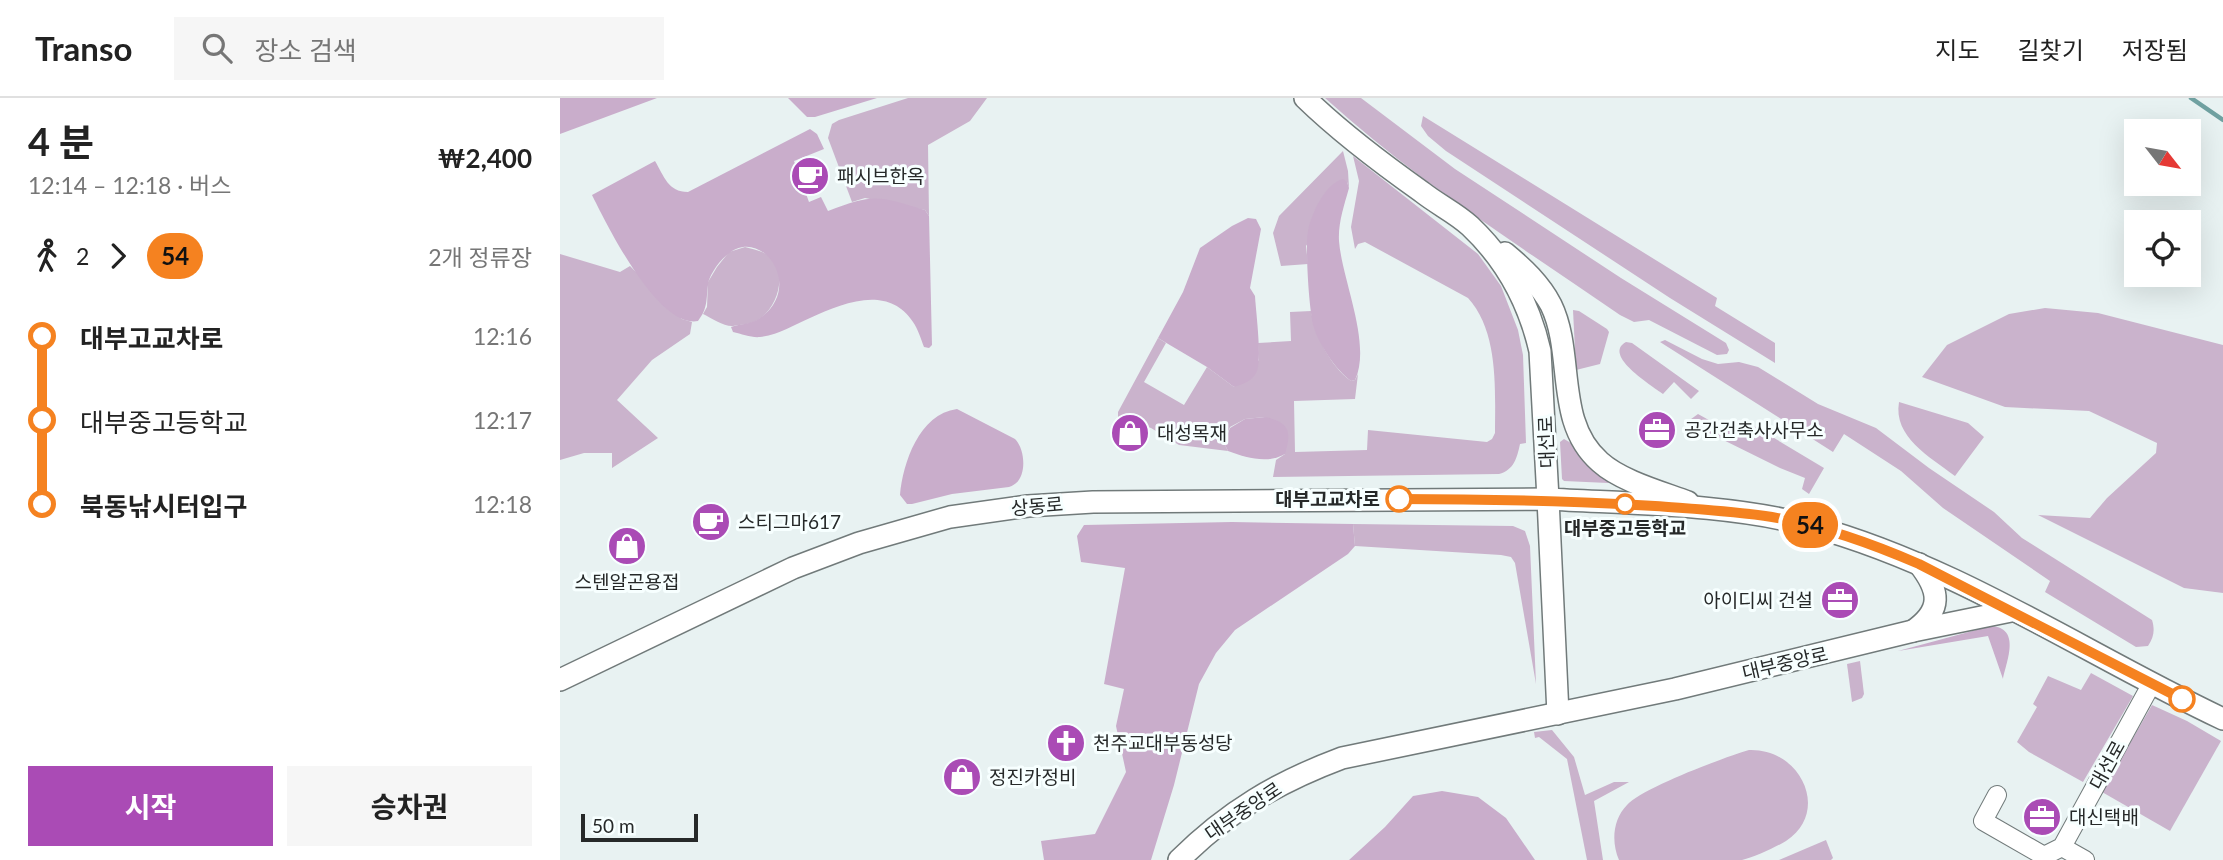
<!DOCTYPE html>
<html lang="ko">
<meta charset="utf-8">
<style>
body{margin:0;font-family:Lato,"Noto Sans KR",sans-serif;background:#f6f6f6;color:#222;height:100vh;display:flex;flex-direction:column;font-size:26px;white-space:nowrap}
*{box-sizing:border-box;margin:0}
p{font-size:23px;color:#767676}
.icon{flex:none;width:38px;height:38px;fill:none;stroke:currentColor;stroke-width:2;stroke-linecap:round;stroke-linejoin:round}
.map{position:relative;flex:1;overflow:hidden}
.side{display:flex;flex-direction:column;background:#fff;width:560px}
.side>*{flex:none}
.badge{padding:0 14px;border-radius:23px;font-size:24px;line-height:46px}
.needle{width:46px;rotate:121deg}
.buttons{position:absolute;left:1564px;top:21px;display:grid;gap:14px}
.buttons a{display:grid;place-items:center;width:77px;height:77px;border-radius:0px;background:#fff;box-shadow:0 7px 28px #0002;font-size:35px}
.scale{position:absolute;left:21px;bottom:18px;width:117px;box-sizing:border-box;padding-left:7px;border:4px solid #262929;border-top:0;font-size:19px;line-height:24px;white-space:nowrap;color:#262929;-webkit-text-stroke:5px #f7ffff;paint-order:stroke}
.map>.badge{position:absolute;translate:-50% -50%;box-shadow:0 0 0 4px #fff}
.legs{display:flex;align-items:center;gap:10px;height:77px;padding:0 28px;font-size:23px}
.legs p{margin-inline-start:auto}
.overview{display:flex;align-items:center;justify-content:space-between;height:119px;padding:0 28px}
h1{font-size:38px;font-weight:700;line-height:52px}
.action{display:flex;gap:14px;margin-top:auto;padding:14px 28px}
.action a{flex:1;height:80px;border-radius:0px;background:#aa4bb5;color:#fff;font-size:28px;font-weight:700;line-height:80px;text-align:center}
.action a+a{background:#f6f6f6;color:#222}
ul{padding:0 28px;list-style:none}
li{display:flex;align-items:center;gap:24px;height:84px;font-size:26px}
li i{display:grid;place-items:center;width:10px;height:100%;margin:0 9px;background:currentColor}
li i::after{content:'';width:18px;height:18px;margin:-9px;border:5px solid;border-radius:50%;background:#fff}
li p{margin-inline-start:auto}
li:first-child i{background:linear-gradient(#0000 50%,currentColor 0)}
li:last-child i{background:linear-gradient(currentColor 50%,#0000 0)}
header{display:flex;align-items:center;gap:42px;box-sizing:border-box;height:98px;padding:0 35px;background:#fff;border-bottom:2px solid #e0e0e0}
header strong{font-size:33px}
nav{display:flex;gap:38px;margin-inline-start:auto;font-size:24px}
.search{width:490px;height:63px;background:#f6f6f6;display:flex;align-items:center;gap:18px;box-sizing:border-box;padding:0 24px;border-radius:0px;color:#767676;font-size:26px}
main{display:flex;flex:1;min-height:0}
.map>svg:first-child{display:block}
.green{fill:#cab3cc}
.forest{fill:#c9adcb}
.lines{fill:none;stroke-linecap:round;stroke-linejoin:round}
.stream{stroke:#70a1a1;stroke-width:4.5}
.minor-casing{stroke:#717a7a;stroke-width:20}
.tertiary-casing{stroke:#717a7a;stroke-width:24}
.minor{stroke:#fff;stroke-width:18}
.tertiary{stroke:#fff;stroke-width:21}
.line-1-casing{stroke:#fff;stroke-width:16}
.line-1{stroke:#f58220;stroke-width:10}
.stop-1-dot{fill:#fff;stroke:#f58220;stroke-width:3.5}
.labels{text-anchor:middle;stroke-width:6;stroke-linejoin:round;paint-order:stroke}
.poi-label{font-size:19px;fill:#262929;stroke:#f7ffff;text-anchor:start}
.street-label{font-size:19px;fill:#262929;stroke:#f7ffff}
.stop-label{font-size:19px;font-weight:bold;fill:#262929;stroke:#f7ffff;text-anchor:end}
</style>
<header>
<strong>Transo</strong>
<div class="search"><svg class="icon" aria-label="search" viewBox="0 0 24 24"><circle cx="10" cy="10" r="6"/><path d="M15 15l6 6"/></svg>장소 검색</div>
<nav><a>지도</a><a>길찾기</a><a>저장됨</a></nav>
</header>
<main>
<section class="side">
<div class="overview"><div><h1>4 분</h1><p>12:14 – 12:18 · 버스</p></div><b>₩2,400</b></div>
<div class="legs"><svg class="icon" aria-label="walk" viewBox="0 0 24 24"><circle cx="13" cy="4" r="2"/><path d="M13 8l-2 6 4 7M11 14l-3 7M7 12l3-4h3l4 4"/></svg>2<svg class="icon" aria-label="forward" viewBox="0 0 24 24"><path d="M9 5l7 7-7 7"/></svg><b class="badge" style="background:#f58220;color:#111">54</b><p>2개 정류장</p></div>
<ul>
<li><i style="color:#f58220"></i><b>대부고교차로</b><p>12:16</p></li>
<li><i style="color:#f58220"></i><span>대부중고등학교</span><p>12:17</p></li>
<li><i style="color:#f58220"></i><b>북동낚시터입구</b><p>12:18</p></li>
</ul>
<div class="action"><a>시작</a><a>승차권</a></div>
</section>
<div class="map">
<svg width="1663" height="762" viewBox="0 0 1663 762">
<rect width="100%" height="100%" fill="#e8f2f2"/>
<!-- green -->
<g class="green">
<polygon points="348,0 427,0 410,23 368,47 369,118 365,112 305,100 292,104 268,40 272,26 279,22"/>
<path d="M765 0H801L895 71 1061 180 1166 245 1169 252 1167 256 1157 257 1089 222 1074 224 1060 217C960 148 855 82 765 0Z"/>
<polygon points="863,18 1157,200 1155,208 1215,245 1215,265 1110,200 886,53 868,38 861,28"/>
<polygon points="783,53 788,73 789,90 787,84 746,148 748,166 721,168 713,135 719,118"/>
<path d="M793 58 918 156 941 188 958 232 963 257 966 345 960 346C957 360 954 372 939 376L713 379 716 362 725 356 705 319 685 321 670 329 664 345 668 353 619 347 591 330 558 320V314L598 240 606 245 584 284 624 307 647 269 674 289 699 262 698 245 731 243 730 214 751 213C755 237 770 268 791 283L795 282 798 276 795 301 734 303 735 354 807 352 808 332 927 344 932 341 935 335C935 292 939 234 908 200L805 144 798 146 795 151 791 129 799 83Z"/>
<path d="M185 149C195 152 207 153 214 163 227 181 215 215 194 224 189 226 179 227 173 228 165 229 151 220 143 216L147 209 148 184 157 169 169 154Z"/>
<polygon points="0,156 60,174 70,168 122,221 132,224 130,236 92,262 57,302 98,340 52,370 52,355 24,355 0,362"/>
<polygon points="1485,210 1538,215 1663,247 1663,495 1624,490 1478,417 1530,420 1547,400 1596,355 1597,345 1529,313 1445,309 1362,279 1387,247 1449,216"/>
<polygon points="1013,212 1019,213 1047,231 1049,234 1040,266 1016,272"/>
<path d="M1105 242 1142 261 1158 266 1179 264 1198 269 1258 306 1316 330 1369 370 1434 414 1462 440 1592 522C1595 532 1594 539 1588 548L1576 549 1485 494 1490 483 1383 410 1341 373 1284 336 1273 354 1100 244Z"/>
<path d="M1066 244 1072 245 1139 293 1131 301 1114 284 1103 296C1091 287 1042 257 1066 244Z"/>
<path d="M1339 304 1408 325 1424 339 1395 378C1370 359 1333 339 1339 304Z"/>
<polygon points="1138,316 1165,331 1170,325 1184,332 1189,325 1264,370 1249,396 1242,391 1245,380 1220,370 1127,324"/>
<polygon points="1004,341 1011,345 1024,364 1050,383 1048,385 1004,383 1002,381 1000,344"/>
<polygon points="793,426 953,428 965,433 970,448 976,586 955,465 951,459 941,457 795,448"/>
<polygon points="1300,563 1304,596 1302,600 1292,604 1287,566"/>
<polygon points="1531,575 1573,598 1523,684 1469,654 1457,644 1477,609 1473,606 1488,578 1521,592"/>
<polygon points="1592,607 1627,623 1661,643 1610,733 1542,694"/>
<polygon points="992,632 1014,659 1025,697 1054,684 1069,684 1034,703 1043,762 1027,762 1007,661 979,639 975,640 974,634"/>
<path d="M1189 652C1241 650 1271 714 1226 743 1214 750 1195 759 1182 762 1170 762 1156 762 1144 762 1116 762 1087 762 1059 762 1051 744 1053 721 1067 707 1082 690 1165 659 1189 652Z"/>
<polygon points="1266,742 1273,760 1271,762 1219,762"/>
</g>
<!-- forest -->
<g class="forest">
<polygon points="0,0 97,0 0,36"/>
<polygon points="228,0 317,0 255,19 247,19"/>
<path d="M250 31 257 36 264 51 234 63 249 104 261 99 268 113C314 95 319 98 365 112L369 118 372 247 369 250 364 249C361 241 358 231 353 224 328 186 283 205 250 220 233 227 219 237 200 239 192 240 182 236 173 234L171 229C179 226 190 226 197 222 247 191 202 127 168 156 160 162 149 177 148 187 146 202 148 210 138 223 98 231 47 127 32 97L95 63C104 78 108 94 128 94Z"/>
<path d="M783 81 787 84 789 90C784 108 778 125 779 143 782 182 812 246 795 282L791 283C776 272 760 248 754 230 749 215 745 148 748 133 751 117 765 85 783 81Z"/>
<path d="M688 120 696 121 701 131 690 190 695 198C696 215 702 259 697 273 693 283 683 286 674 289L647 269 598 240 623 194 640 150 672 128Z"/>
<path d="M397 311 455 341C466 352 468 384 449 389L392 396 352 406H347L340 397C343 365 359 316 397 311Z"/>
<path d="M705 319C729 324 732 333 725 356 708 366 686 360 668 353L664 345 670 330 685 321Z"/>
<polygon points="672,424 793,426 795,448 788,456 675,532 656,555 639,586 614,687 591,762 484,762 481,743 535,736 566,674 556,628 564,591 544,586 565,470 521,464 517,438 524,427"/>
<path d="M1431 528C1461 530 1447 562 1443 581L1428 538 1338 553Z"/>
<polygon points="882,693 918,699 946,720 975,762 789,762 825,729 853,698"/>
</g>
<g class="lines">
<!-- stream -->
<polyline class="stream" points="1631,0 1663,22"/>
<defs>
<g id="minor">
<polyline points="1437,697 1423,723 1484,758 1502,749 1592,585"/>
<polyline points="1502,749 1525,762"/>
</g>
<g id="tertiary">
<path d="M745 0C781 35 821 65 862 94 877 106 896 115 910 128 946 162 969 205 980 253L988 401C1072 406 1171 406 1251 428 1398 468 1527 557 1663 621"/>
<path d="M945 155C963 170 980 186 991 207 1015 256 994 324 1040 364 1061 383 1101 394 1128 404"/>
<path d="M1353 533C1383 512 1380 493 1359 466"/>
<polyline points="0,582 233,470 299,445 390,419 468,408 533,404 988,401 998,616"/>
<path d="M619 762C668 713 718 684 782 660L1115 591 1353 533 1451 513"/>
</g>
</defs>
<!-- minor casing -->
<use href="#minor" class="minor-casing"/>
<!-- tertiary casing -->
<use href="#tertiary" class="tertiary-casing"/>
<!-- minor -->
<use href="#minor" class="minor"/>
<!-- tertiary -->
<use href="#tertiary" class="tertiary"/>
</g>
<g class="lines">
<defs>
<path id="line-1" d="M839 401C925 401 1010 403 1095 408 1134 411 1174 413 1212 419 1263 428 1313 446 1359 466L1622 601"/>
</defs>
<!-- line-1 casing -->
<use href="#line-1" class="line-1-casing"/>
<!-- line-1 -->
<use href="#line-1" class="line-1"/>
</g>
<!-- icons -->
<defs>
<symbol id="cafe-disc" viewBox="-11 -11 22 22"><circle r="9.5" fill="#aa4bb5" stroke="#f7ffff"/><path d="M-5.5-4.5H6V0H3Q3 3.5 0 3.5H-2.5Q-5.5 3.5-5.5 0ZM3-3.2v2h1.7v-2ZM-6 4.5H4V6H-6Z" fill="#fff"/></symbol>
<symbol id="office-disc" viewBox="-11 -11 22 22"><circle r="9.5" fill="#aa4bb5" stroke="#f7ffff"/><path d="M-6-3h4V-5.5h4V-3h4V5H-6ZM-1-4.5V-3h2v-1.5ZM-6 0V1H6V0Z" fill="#fff"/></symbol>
<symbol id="shop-disc" viewBox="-11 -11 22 22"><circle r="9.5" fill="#aa4bb5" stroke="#f7ffff"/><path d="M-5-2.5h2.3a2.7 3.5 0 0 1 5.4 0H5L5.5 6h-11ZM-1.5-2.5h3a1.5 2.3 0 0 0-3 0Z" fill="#fff"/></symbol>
<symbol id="church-disc" viewBox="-11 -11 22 22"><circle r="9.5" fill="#aa4bb5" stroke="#f7ffff"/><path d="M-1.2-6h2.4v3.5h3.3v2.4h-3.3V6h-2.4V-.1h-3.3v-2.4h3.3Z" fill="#fff"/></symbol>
</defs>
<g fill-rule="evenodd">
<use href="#cafe-disc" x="228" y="56" width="44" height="44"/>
<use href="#office-disc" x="1075" y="310" width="44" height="44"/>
<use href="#shop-disc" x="548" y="313" width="44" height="44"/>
<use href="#cafe-disc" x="129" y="402" width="44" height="44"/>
<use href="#shop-disc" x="45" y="426" width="44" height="44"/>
<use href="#office-disc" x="1258" y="480" width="44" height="44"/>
<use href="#church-disc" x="484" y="623" width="44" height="44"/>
<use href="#shop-disc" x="380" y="657" width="44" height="44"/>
<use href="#office-disc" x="1460" y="697" width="44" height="44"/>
</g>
<!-- markers -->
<g class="stop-1-dot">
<circle cx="839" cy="401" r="12"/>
<circle cx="1065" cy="406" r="9"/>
<circle cx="1622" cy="601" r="12"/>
</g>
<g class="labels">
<!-- poi labels -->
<g class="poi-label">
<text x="277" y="85">패시브한옥</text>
<text x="1124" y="339">공간건축사사무소</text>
<text x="597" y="342">대성목재</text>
<text x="178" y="431">스티그마617</text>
<text x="67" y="491" text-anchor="middle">스텐알곤용접</text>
<text x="1253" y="509" text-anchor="end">아이디씨 건설</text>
<text x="533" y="652">천주교대부동성당</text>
<text x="429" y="686">정진카정비</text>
<text x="1509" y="726">대신택배</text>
</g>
<!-- street labels -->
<g class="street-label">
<text transform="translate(986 344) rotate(-92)" y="7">대선로</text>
<text transform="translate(477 408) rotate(-5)" y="7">상동로</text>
<text transform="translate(1225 565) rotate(-13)" y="7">대부중앙로</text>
<text transform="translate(1547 667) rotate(-61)" y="7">대선로</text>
<text transform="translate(683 713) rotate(-34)" y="7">대부중앙로</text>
</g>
<!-- stop labels -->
<g class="stop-label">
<text x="820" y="408">대부고교차로</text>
<text x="1065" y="437" text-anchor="middle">대부중고등학교</text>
</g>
</g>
</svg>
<div class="buttons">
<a><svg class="needle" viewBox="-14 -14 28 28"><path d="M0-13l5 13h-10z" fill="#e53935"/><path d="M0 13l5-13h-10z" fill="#767676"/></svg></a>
<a><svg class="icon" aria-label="locate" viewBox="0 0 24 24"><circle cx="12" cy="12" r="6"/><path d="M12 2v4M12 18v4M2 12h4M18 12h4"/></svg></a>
</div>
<div class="scale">50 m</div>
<b class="badge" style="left:1250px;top:427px;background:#f58220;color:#111">54</b>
</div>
</main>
